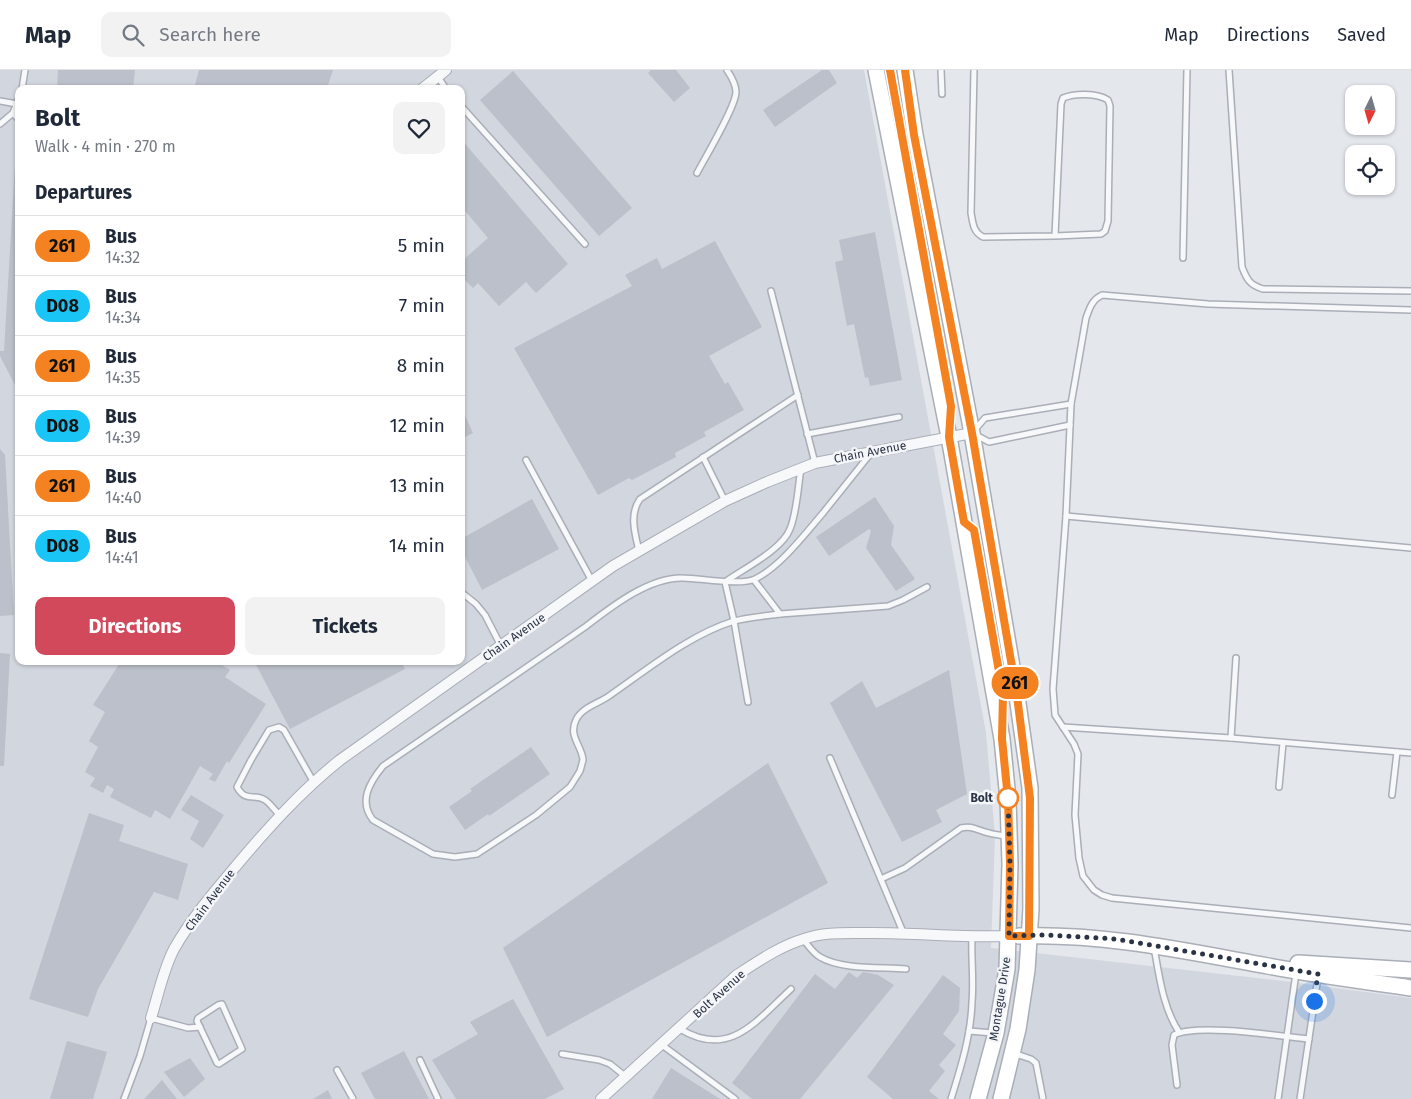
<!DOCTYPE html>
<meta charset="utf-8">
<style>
body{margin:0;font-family:"Fira Sans",sans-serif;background:#f2f2f3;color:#1f2937;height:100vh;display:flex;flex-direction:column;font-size:19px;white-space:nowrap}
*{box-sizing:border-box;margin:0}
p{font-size:16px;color:#747a83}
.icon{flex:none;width:28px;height:28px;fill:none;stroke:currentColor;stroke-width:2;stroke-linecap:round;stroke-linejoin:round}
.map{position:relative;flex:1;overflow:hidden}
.drawer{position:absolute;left:15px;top:15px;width:450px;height:580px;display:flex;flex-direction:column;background:#fff;border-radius:10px;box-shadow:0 1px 4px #0004}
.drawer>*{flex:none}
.badge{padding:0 10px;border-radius:16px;font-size:18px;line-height:32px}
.needle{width:32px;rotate:185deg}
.buttons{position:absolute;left:1345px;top:15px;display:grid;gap:10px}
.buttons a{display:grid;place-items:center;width:50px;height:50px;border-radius:10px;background:#fff;box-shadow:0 1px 4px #0004;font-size:25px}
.you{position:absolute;width:25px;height:25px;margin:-12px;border:4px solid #fff;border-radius:50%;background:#1a73e8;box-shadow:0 0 0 8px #1a73e833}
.map>.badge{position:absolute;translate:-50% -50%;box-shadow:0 0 0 2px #fff}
h2{padding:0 20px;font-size:19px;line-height:45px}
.round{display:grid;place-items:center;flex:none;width:52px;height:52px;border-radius:10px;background:#f2f2f3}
.summary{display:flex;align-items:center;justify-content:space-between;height:85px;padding:0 20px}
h1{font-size:24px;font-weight:700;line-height:38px}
.button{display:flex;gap:10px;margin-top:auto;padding:10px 20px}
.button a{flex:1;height:58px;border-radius:10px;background:#d1495b;color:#fff;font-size:20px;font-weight:700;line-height:58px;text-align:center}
.button a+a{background:#f2f2f3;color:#1f2937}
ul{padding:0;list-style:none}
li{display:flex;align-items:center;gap:15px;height:60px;padding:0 20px;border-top:1px solid #e0e1e3}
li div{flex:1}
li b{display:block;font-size:19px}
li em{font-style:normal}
li .badge{min-width:55px;font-weight:700;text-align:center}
header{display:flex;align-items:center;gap:30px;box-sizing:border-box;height:70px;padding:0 25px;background:#fff;border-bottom:1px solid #e0e1e3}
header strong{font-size:24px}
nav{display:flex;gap:28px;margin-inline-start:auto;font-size:18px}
.search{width:350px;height:45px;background:#f2f2f3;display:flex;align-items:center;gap:12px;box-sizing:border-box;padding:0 18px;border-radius:10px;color:#747a83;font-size:19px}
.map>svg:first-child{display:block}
.built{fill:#d2d6de;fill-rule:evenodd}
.building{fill:#bbc0ca}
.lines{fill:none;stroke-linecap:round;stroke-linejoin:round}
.lane-casing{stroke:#a9aeb7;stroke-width:8}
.street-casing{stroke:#a9aeb7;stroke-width:12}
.secondary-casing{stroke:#a9aeb7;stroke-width:18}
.lane{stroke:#f7f8fa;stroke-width:5}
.street{stroke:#f7f8fa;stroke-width:10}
.secondary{stroke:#fff;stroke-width:15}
.line-casing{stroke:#fff;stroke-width:11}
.line{stroke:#f58220;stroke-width:8}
.walk{stroke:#2b3445;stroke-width:5;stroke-dasharray:0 9}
.stop-dot{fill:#fff;stroke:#f58220;stroke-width:2.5}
.labels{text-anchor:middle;stroke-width:5;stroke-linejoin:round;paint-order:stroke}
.street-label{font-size:12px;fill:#2b3445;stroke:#f4f6f9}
.stop-label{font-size:12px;font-weight:bold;fill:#2b3445;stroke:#f4f6f9;text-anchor:end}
</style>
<header>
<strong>Map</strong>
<div class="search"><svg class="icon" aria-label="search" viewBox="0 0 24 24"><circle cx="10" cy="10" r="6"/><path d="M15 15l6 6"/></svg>Search here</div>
<nav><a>Map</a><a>Directions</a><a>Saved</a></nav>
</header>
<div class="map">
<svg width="1411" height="1029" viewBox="0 0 1411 1029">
<rect width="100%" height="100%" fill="#e4e7ec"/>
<!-- built -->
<path class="built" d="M0 0H864L986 663 995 766 991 878 1291 912 1411 928V1029H0ZM19 19H461V591H19Z"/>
<!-- building -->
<g class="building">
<polygon points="58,0 135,0 133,19 57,19"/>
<polygon points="199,0 333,0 328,15 335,17 335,19 194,19"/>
<polygon points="651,0 676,0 690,18 674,32 648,3"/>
<polygon points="822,0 829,0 837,13 775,57 763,40"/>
<polygon points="513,1 632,138 599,166 480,30"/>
<polygon points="461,69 568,194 536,223 526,212 499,236 478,213 473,218 461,206 461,192 488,168 461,136"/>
<polygon points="15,95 19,96 19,323 0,286 0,281 4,281"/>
<polygon points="875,162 902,310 870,316 868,307 865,308 854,254 847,256 835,192 843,190 839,170"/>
<polygon points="715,171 762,257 709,286 725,314 728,312 744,340 704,362 706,366 675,383 676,387 632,410 629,408 598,425 514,278 632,216 625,205 657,188 662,199"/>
<polygon points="461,337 473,363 461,369"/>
<polygon points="0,379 5,385 14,545 0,546"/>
<polygon points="875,427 894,456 891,475 915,509 896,521 866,478 871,461 869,459 829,486 816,467"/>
<polygon points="532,429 559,479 482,520 461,479 461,469"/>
<polygon points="0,583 10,584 4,696 0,696"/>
<polygon points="121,591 224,591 222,595 230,600 225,607 266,634 229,693 227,691 215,712 209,709 213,704 200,696 170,749 155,740 151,748 110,727 114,719 107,715 103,723 90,716 95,708 85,702 98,677 89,671 105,642 93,635"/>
<polygon points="254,591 401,591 405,599 290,659"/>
<polygon points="949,600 967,724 936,740 942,752 902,772 830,633 862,611 876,638"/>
<polygon points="531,677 550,704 489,746 488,744 465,760 449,737 472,721 470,719"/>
<polygon points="768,693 828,813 547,967 503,878"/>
<polygon points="191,725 224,745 203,778 190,769 199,751 181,740"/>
<polygon points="89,743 124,755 119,771 188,794 178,830 154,822 98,919 88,947 29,929"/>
<polygon points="849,902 857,908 863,902 878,905 894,915 800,1029 752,1029 732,1013 815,904 835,919"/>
<polygon points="943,905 960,918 959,941 943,964 956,975 939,995 945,1001 929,1021 939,1029 893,1029 867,1007"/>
<polygon points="513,929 564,1019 545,1029 456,1029 432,990 478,964 470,952"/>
<polygon points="67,971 107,982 93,1029 50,1029"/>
<polygon points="404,981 429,1029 375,1029 361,1003"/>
<polygon points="190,988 205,1009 184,1027 164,1002"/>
<polygon points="671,998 720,1029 652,1029"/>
<polygon points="162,1010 177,1029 144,1029"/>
<polygon points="328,1020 332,1029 313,1029"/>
</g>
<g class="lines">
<defs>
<g id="lane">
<polyline points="890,0 951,336 950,344"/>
<polyline points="941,0 942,24"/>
<path d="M974 0 971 143C973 153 973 162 983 167L1055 166 1101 164 1105 161 1108 151 1110 36 1108 30C1097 23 1075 23 1063 28L1061 34 1055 166"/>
<path d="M1229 0 1242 197C1247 210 1250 215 1263 219L1411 221"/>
<polyline points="438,7 446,19"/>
<polyline points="22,19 25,0"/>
<polyline points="0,31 17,34"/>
<polyline points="461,36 585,174"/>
<polyline points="13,43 19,50"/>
<polyline points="0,54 13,43 19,28"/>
<path d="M697 103C705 88 736 36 736 22 736 14 731 6 727 0"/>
<polyline points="1183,188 1187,0"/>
<polyline points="771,221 815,393"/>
<path d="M1411 240 1208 234 1102 225C1092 230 1090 237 1086 248L1071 334 1066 446 1053 619 1055 645 1074 674 1078 684 1075 745 1079 788 1083 806 1094 820 1102 825 1112 828 1411 858"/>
<polyline points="1070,355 989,372 972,363 985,348 1071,334"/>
<polyline points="807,364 899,347"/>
<polyline points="703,387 725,431"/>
<polyline points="526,390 592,511"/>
<polyline points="1066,446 1411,478"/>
<polyline points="968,455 974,460 1002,615 1003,636"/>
<path d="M639 481C635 464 629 444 640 429L798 325"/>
<polyline points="754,510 780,544 888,536 903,530 927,517"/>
<polyline points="461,522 476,534 485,545 501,576"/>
<path d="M780 544C765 546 749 547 734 551 689 565 648 599 609 626 599 633 581 638 576 650 568 666 582 676 583 690L580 701 570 717 536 745 477 784 455 787 433 784 373 750C358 731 370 712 383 696L585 557C611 537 649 507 683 508 700 508 740 516 755 509 780 497 805 464 823 443 839 423 855 403 871 383"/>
<path d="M748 632 734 551 725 512C743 499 782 480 790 459 797 442 798 417 801 398"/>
<polyline points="1063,657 1231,668 1411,683"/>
<polyline points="1231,668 1236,588"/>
<polyline points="830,688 903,862"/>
<polyline points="1279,717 1283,673"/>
<polyline points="1392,725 1397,682"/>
<path d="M280 745C275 741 271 734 265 730 254 723 246 733 237 717L251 690 269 660 279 657 284 660 313 711"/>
<path d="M881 809 905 798 961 758C973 755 978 761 989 763 995 765 1001 765 1006 766"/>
<path d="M803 869C808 875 813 883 820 887 842 900 881 897 906 899"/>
<path d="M1154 877C1159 905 1163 938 1179 962"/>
<polygon points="222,934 242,979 219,994 217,993 197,951 198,948 218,935"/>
<path d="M680 959C730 989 756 951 791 919"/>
<polyline points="969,961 993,963"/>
<polyline points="662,975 735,1029"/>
<polyline points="1013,983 1031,989 1036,993 1043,1029"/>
<polyline points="562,984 599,990 610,994 625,1006"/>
<polyline points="420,990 438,1029"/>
<polyline points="337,1000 353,1029"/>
<path d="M1177 1015 1172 975 1174 965C1197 953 1280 966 1309 969"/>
<polyline points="124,1029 140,986 151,948 188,958 200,957"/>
<path d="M951 1029C961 997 971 965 972 932 974 910 971 888 972 866"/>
<polyline points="1278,1029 1296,903"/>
<polyline points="1300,1029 1318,907"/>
</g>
<g id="street">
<polyline points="422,19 446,0"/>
<path d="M151 948C158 926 163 900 174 879 191 849 214 822 236 796 268 758 301 721 340 690L613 496 725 431 767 412 815 393 972 363"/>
<path d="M601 1029 737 905C757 892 780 876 804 869 823 862 844 863 864 863 912 862 960 868 1009 866"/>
</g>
<g id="secondary">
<polyline points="876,0 949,367 1002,669 1008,729 1010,794 1007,899 996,963 978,1029"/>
<polyline points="905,0 915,65 972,363 1017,626 1030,718 1031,839 1027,900 1018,959 1001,1029"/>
<path d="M1019 866C1103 863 1185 881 1268 896 1315 905 1363 911 1411 918"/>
<polyline points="1298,893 1411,900"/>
</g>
</defs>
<!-- lane casing -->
<use href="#lane" class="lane-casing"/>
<!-- street casing -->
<use href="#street" class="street-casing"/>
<!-- secondary casing -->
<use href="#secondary" class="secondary-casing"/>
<!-- lane -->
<use href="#lane" class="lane"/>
<!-- street -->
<use href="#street" class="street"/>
<!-- secondary -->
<use href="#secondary" class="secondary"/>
</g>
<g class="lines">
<defs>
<polyline id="line" points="890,0 951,336 949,367 964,452 974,460 1003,624 1002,669 1008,729 1010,794 1009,866 1029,866 1030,728 1017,626 972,363 914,65 905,0"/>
</defs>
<!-- line casing -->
<use href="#line" class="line-casing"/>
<!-- line -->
<use href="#line" class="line"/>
<!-- walk -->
<polyline class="walk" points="1008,728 1010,794 1009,866 1046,865 1116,869 1318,904 1314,931"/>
</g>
<!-- markers -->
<circle class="stop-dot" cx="1008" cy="728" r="10"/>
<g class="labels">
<!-- street labels -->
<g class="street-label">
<text transform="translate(870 382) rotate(-11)" y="4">Chain Avenue</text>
<text transform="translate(514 567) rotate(-35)" y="4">Chain Avenue</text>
<text transform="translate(210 830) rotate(-53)" y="4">Chain Avenue</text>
<text transform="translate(719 924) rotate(-42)" y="4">Bolt Avenue</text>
<text transform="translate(1000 929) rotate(-81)" y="4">Montague Drive</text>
</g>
<!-- stop labels -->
<g class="stop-label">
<text x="993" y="732">Bolt</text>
</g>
</g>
</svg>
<div class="buttons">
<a><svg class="needle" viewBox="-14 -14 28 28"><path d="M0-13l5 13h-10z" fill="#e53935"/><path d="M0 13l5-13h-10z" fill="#747a83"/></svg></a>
<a><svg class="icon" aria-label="locate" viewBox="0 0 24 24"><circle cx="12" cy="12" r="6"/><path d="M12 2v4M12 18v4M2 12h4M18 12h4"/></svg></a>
</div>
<div class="you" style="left:1314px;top:931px"></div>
<b class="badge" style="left:1015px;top:613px;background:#f58220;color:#111">261</b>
<section class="drawer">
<div class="summary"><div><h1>Bolt</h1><p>Walk · 4 min · 270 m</p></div><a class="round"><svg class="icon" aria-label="heart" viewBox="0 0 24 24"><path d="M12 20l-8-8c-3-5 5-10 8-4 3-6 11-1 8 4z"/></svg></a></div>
<h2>Departures</h2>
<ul>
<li><span class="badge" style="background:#f58220;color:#111">261</span><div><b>Bus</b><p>14:32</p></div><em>5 min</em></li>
<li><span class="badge" style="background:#18c5f4;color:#111">D08</span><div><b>Bus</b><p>14:34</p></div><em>7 min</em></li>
<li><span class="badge" style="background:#f58220;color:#111">261</span><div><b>Bus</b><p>14:35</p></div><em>8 min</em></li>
<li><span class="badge" style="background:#18c5f4;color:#111">D08</span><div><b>Bus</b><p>14:39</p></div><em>12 min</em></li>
<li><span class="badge" style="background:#f58220;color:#111">261</span><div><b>Bus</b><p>14:40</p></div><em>13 min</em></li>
<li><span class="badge" style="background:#18c5f4;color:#111">D08</span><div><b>Bus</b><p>14:41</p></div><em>14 min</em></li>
</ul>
<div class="button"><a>Directions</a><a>Tickets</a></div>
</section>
</div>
